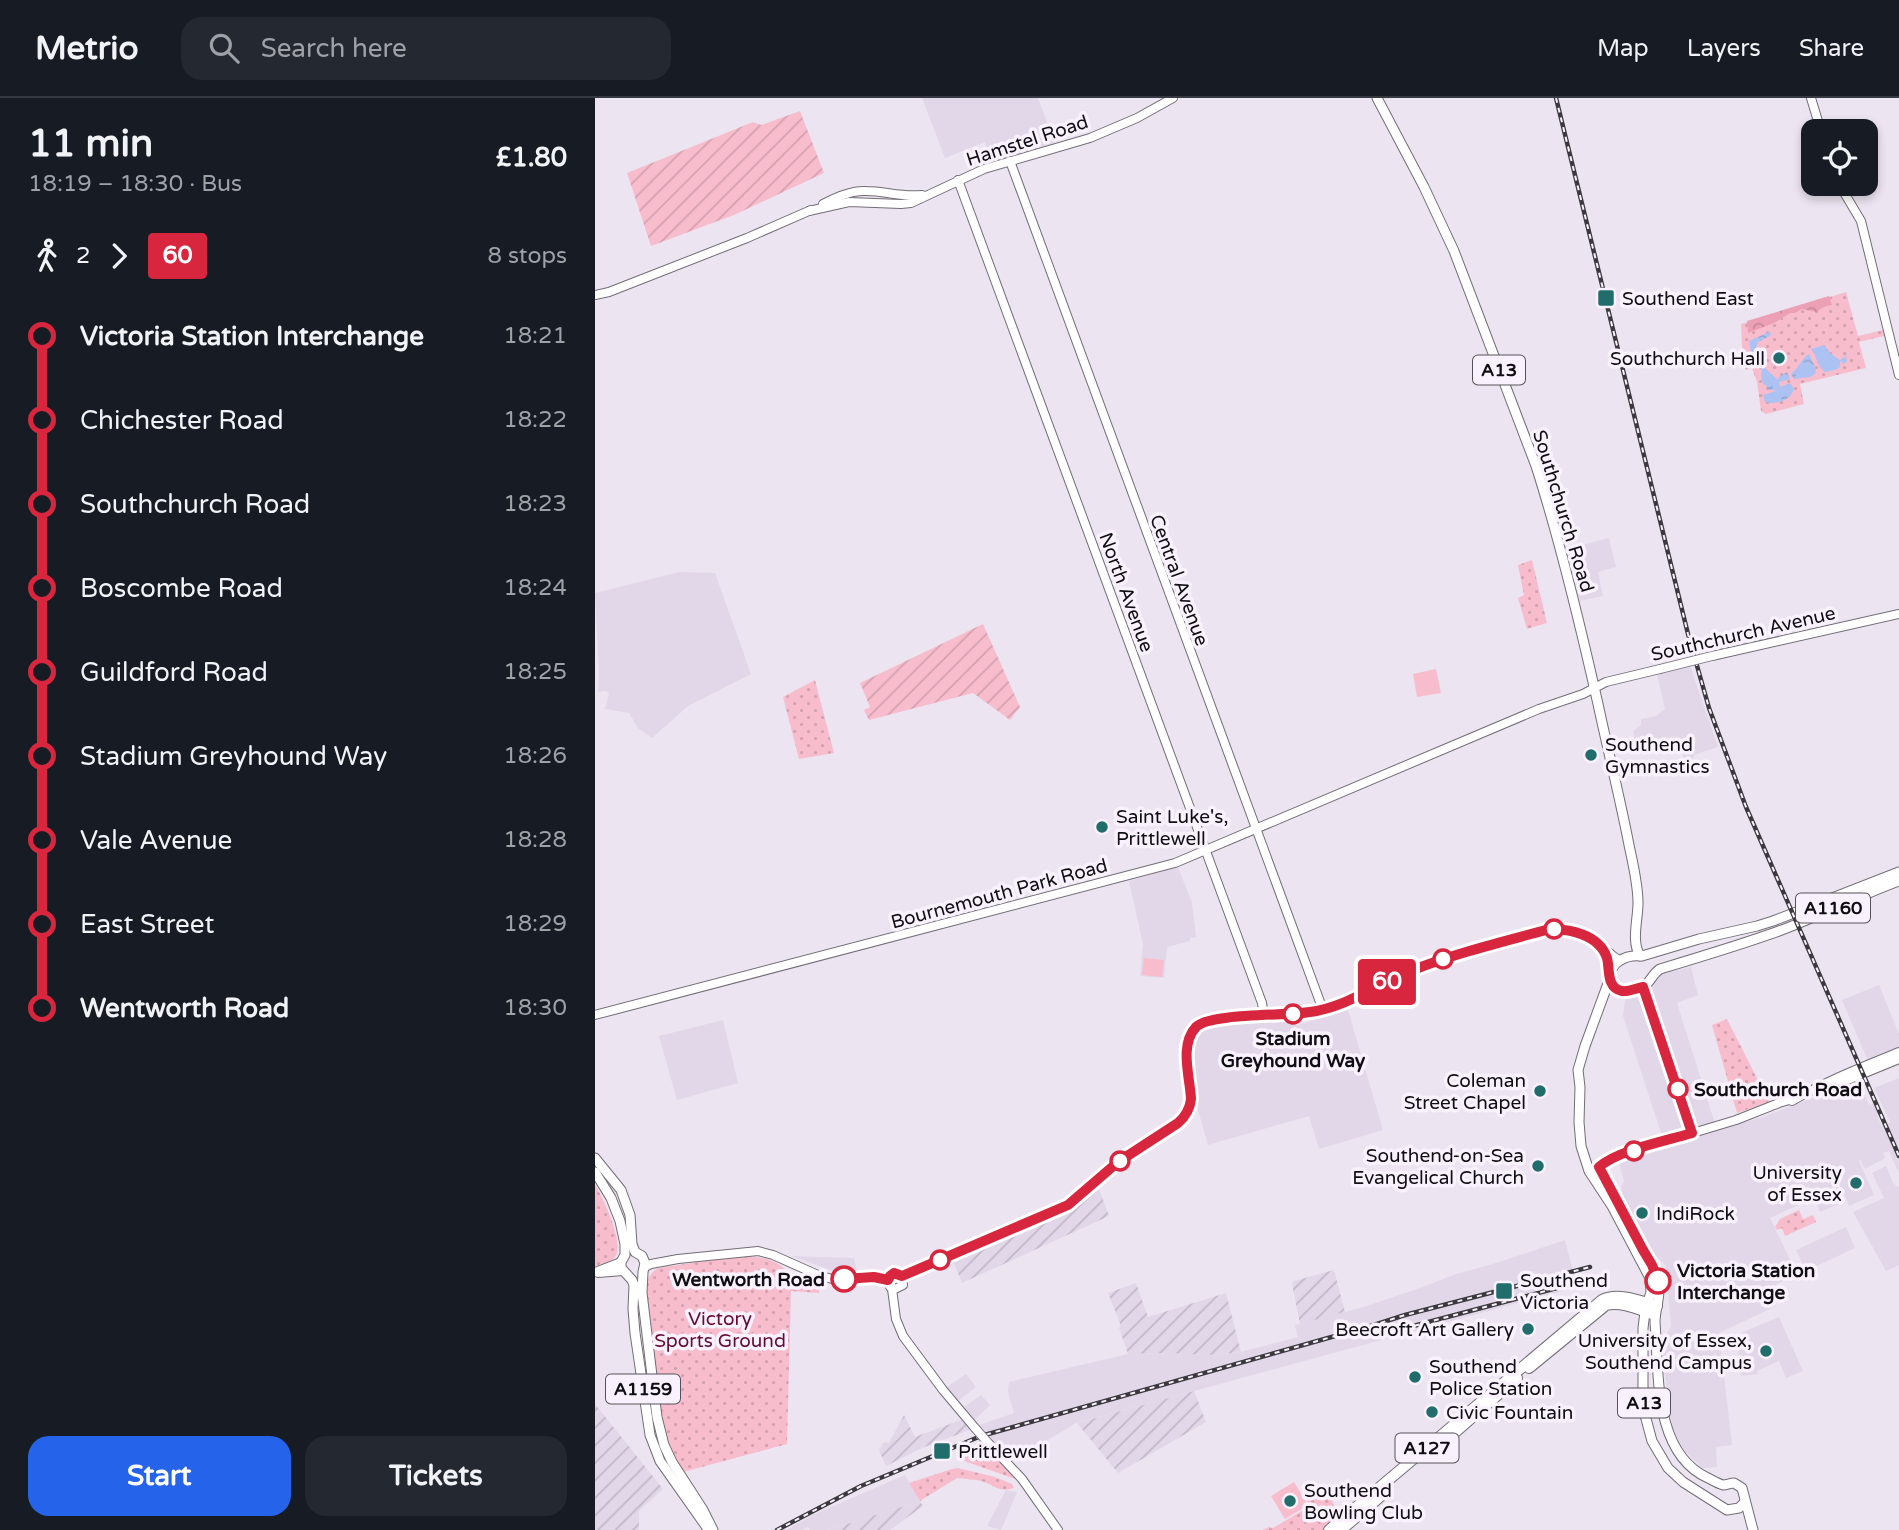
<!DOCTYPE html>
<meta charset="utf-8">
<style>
body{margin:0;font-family:"Varela Round",sans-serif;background:#242831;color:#f1f3f6;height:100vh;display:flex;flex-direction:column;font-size:26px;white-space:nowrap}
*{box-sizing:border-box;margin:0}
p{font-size:23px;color:#9ea1a6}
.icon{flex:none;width:38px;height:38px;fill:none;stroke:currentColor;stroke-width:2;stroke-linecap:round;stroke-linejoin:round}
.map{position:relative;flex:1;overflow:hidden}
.details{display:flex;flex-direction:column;background:#171b24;width:595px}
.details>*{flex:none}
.badge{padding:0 14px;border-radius:5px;font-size:24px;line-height:46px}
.tools{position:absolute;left:1206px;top:21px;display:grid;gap:14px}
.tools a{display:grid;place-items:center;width:77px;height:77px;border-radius:14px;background:#171b24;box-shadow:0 4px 10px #0003;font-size:35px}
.map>.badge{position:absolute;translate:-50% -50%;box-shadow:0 0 0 4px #fff}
.legs{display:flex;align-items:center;gap:10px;height:77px;padding:0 28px;font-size:23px}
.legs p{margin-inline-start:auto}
.overview{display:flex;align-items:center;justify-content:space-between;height:119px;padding:0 28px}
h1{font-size:38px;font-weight:700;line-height:52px}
.button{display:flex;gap:14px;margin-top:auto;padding:14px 28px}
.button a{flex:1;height:80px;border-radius:21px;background:#2563eb;color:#fff;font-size:28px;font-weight:700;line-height:80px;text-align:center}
.button a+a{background:#242831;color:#f1f3f6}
ul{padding:0 28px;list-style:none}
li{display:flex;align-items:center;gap:24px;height:84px;font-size:26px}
li i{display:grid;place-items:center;width:10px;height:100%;margin:0 9px;background:currentColor}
li i::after{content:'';width:18px;height:18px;margin:-9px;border:5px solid;border-radius:50%;background:#171b24}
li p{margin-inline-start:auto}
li:first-child i{background:linear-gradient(#0000 50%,currentColor 0)}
li:last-child i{background:linear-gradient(currentColor 50%,#0000 0)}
header{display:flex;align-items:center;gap:42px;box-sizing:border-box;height:98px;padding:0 35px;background:#171b24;border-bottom:2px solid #363941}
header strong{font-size:33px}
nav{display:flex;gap:38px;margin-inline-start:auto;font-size:24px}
.search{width:490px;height:63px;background:#242831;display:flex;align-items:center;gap:18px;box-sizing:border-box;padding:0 24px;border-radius:21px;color:#9ea1a6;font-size:26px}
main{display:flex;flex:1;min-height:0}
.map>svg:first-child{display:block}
.built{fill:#e2d7e9}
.industrial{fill:url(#industrial-furrows)}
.grass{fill:url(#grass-dots)}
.forest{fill:url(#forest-crowns)}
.garden{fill:url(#garden-furrows)}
.pitch{fill:#f8bdcd}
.water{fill:url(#water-ripples)}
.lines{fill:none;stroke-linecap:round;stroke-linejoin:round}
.secondary-casing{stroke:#736d77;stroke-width:10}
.primary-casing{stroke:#736d77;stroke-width:11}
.highway-casing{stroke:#736d77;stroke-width:12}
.secondary{stroke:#fff;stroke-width:8}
.primary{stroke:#fff;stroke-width:9}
.highway{stroke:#fff;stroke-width:10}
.rail-casing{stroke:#3b383e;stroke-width:4.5}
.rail{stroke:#f9f2fe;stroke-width:2;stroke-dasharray:5;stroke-linecap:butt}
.secondary-bridge-casing{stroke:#736d77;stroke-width:10;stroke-linecap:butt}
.secondary-bridge{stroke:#fff;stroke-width:8}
.line-1-casing{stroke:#fff;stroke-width:16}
.line-1{stroke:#d7263d;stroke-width:10}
.poi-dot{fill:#216d6c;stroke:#f9f2fe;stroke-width:2.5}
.stop-1-dot{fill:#fff;stroke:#d7263d;stroke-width:3.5}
.labels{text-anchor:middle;stroke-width:7;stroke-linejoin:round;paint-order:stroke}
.shield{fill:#f9f2fe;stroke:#565259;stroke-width:2}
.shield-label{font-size:18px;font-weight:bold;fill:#100e12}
.street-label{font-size:19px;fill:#100e12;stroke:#f9f2fe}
.poi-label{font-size:19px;fill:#100e12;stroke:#f9f2fe;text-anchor:start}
.stop-label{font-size:19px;font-weight:bold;fill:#100e12;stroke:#f9f2fe;text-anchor:start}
.park-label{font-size:19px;fill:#640c33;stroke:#f9f2fe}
</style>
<header>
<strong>Metrio</strong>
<div class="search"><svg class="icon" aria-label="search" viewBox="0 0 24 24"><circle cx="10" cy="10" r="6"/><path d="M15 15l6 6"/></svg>Search here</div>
<nav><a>Map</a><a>Layers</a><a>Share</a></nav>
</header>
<main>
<section class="details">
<div class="overview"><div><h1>11 min</h1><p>18:19 – 18:30 · Bus</p></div><b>£1.80</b></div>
<div class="legs"><svg class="icon" aria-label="walk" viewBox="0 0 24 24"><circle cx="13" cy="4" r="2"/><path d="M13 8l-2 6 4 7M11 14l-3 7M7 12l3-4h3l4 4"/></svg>2<svg class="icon" aria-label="forward" viewBox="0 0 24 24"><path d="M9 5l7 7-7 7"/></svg><b class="badge" style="background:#d7263d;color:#fff">60</b><p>8 stops</p></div>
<ul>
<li><i style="color:#d7263d"></i><b>Victoria Station Interchange</b><p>18:21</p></li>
<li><i style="color:#d7263d"></i><span>Chichester Road</span><p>18:22</p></li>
<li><i style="color:#d7263d"></i><span>Southchurch Road</span><p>18:23</p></li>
<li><i style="color:#d7263d"></i><span>Boscombe Road</span><p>18:24</p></li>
<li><i style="color:#d7263d"></i><span>Guildford Road</span><p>18:25</p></li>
<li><i style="color:#d7263d"></i><span>Stadium Greyhound Way</span><p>18:26</p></li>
<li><i style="color:#d7263d"></i><span>Vale Avenue</span><p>18:28</p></li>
<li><i style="color:#d7263d"></i><span>East Street</span><p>18:29</p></li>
<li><i style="color:#d7263d"></i><b>Wentworth Road</b><p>18:30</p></li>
</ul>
<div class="button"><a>Start</a><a>Tickets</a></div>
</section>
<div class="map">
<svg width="1304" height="1432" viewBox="0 0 1304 1432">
<defs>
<pattern id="industrial-furrows" width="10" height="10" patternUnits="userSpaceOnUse" patternTransform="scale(1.75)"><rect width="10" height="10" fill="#e2d7e9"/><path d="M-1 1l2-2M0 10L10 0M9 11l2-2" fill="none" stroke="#c1b7c7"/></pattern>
<pattern id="grass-dots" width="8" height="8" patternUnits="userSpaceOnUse" patternTransform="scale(1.75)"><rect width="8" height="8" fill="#f8bdcd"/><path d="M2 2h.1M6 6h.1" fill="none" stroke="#d4a1af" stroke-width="1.8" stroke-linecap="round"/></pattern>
<pattern id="forest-crowns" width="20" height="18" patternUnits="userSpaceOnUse" patternTransform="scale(1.75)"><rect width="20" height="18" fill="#eba0b6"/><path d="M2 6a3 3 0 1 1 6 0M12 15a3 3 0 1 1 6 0" fill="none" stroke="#c8899b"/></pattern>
<pattern id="garden-furrows" width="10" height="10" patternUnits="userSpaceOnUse" patternTransform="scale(1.75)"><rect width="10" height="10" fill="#f8bdcd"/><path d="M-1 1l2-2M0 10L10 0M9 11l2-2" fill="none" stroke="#d4a1af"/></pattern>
<pattern id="water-ripples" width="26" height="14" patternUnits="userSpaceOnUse" patternTransform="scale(1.75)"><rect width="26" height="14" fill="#abc2f3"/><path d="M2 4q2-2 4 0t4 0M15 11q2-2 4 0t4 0" fill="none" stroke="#92a6cf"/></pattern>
</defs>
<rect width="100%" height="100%" fill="#ece4f0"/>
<!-- built -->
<g class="built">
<polygon points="327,0 443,0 462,51 399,69 390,44 350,60"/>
<polygon points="1014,440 1021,469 1003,474 1008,498 985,503 972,451"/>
<polygon points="84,474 120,475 156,576 93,608 57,640 43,630 34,615 10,611 14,595 11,593 3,594 4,573 0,495"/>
<polygon points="1095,568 1123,649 1099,657 1096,664 1090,666 1084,639 1041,649 1038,633 1046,627 1046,621 1061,618 1070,611 1062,576"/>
<polygon points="583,769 597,805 601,839 595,840 595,843 572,849 569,880 545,878 548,846 534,783"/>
<polygon points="1096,869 1103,897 1082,905 1122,1032 1171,1018 1264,982 1274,1007 1280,1005 1284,1016 1282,1017 1286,1027 1290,1027 1295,1024 1279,990 1304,980 1304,1041 1303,1042 1304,1076 1294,1053 1288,1055 1290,1060 1270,1071 1265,1062 1264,1063 1279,1097 1254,1108 1240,1076 1238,1077 1249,1104 1225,1114 1219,1100 1175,1120 1202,1176 1174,1190 1181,1208 1124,1235 1137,1347 1121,1349 1122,1369 1107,1370 1089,1352 1077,1329 1066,1245 1076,1228 1071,1168 1049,1146 1025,1104 1028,1102 1026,1090 1029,1083 1023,1062 1070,1047 1028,918 1030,902 1034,898 1058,889 1066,876"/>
<polygon points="1284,887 1304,936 1304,950 1273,963 1247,902"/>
<polygon points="753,912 788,1032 724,1051 714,1018 613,1047 603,1012 596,951 604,937 617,926 694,923 703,927"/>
<polygon points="128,922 143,985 82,1002 64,938"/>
<polygon points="1291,1068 1298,1085 1304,1090 1304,1167 1291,1173 1258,1114 1289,1100 1277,1075"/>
<polygon points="1251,1129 1260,1150 1211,1173 1201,1152"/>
<polygon points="970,1142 982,1189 481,1325 413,1366 380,1330 385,1327 419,1315 413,1294 414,1284 533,1256 572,1255 613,1257 646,1254 703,1239 700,1227 772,1208 825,1190 861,1176 898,1166"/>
<polygon points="196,1158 259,1160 262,1174 238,1173"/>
<polygon points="1184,1219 1208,1273 1191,1280 1184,1263 1162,1273 1163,1276 1146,1278 1142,1243 1151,1242 1148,1234"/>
<polygon points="371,1276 381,1289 359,1306 348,1292"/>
<polygon points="386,1297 395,1307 376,1326 365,1312"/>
<polygon points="310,1377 325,1403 233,1432 215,1432 213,1429 207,1432 191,1432 220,1416"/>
<polygon points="411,1392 422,1394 406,1432 392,1428"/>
</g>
<!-- industrial -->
<g class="industrial">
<polygon points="502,1092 505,1093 514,1118 367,1185 358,1163 477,1112"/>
<polygon points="739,1172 750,1214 705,1226 697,1186 699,1183"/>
<polygon points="541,1185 553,1219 631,1195 646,1254 613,1257 572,1255 533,1256 524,1230 526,1228 513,1195"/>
<polygon points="599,1293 611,1324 523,1375 482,1325"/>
<polygon points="0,1306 68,1391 44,1413 44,1432 0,1432"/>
<polygon points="309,1317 320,1339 371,1320 380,1330 327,1350 291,1368 284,1352 289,1344 294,1345"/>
<polygon points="325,1403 328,1408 295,1432 233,1432"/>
</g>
<!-- grass -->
<g class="grass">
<polygon points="1251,194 1263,238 1288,232 1289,238 1264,244 1271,270 1205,286 1209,306 1171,316 1166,313 1162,284 1157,270 1151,272 1147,262 1150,259 1147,250 1146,226"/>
<polygon points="937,462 952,525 932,531 923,500 929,497 923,467"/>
<polygon points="220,582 239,655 204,661 188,599"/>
<polygon points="1132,921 1174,1004 1142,1015 1117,927"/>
<path d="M0 1086C7 1098 31 1148 20 1159 15 1165 7 1166 0 1168Z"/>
<polygon points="1204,1112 1208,1121 1218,1117 1221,1124 1190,1138 1187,1130 1182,1132 1180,1129 1185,1121"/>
<path d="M143 1158C165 1158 194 1161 197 1188L224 1185V1195L196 1193 192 1346 88 1374 75 1352 69 1329 49 1200C51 1188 51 1177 63 1170Z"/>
<polygon points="387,1344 423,1382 372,1364 364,1359 362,1354"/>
<path d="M363 1370 400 1379 417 1386 419 1390C402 1395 399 1386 386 1383 378 1381 370 1381 362 1380L325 1403 314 1385 357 1371Z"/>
<polygon points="735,1389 738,1405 748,1421 734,1432 668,1432 674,1429 678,1430 715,1408 712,1401"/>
</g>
<!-- forest -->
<polygon class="forest" points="1234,198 1237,207 1229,209 1221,214 1207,211 1200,215 1195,215 1179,225 1153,235 1152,223"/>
<!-- garden -->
<g class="garden">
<polygon points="205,13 229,75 139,117 56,148 32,75 158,24 166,27"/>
<polygon points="388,526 425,609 415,622 378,595 274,622 269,612 275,609 265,585"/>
</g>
<!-- pitch -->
<g class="pitch">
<polygon points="841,571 846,595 822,599 818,576"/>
<polygon points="549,860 569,862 567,879 547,877"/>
<polygon points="699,1384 713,1407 690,1421 676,1398"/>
</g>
<!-- water -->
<g class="water">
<path d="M1174 234 1176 235 1175 238 1163 244 1161 250 1167 265H1169L1171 271 1183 282 1184 279 1192 274 1195 281 1185 284 1184 283 1185 289 1195 285 1199 291C1195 303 1181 307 1170 304L1168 297 1178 294 1180 292H1174L1171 287 1168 286 1166 276 1167 273 1156 254 1154 243Z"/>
<path d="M1229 247 1236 256 1245 262 1251 258 1253 252 1251 260 1252 263 1248 267 1247 263 1245 264V269L1240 272 1230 274C1222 269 1222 258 1216 251Z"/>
<path d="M1214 256 1221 271 1220 276 1215 279 1199 281 1196 276C1203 271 1208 259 1214 256Z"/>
</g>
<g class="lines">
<defs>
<g id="secondary">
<polyline points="1216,0 1226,33"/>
<polyline points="415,63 728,912"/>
<polyline points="363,82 667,905 669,918"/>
<polyline points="1244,86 1266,123 1304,277"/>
<path d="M228 106C241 99 256 92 271 93 291 93 304 99 327 97"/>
<polyline points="214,113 254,104 306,106 316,105 389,71 495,40 542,20 578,0"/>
<polyline points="0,197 14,194 152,140 216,112"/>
<polyline points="1117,558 1304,516"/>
<polyline points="1007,850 1012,863 1014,877"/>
<polyline points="0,917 580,765 944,611 988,596 1011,584 1065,571"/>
<polyline points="1223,991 1233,990 1304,961"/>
<path d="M1197 1003C1231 983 1267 969 1304 954"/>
<polyline points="1004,1069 1013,1063 1038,1053 1141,1022 1184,1005 1201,1000"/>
<polyline points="50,1169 56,1166 83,1161 163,1153 178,1157 223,1177 237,1181 279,1179 293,1182 295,1189 300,1191 308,1187 307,1178"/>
<polyline points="0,1174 26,1164"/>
<polyline points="3,1175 28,1173"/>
<path d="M293 1182 297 1176 302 1175 307 1178C361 1153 420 1136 472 1107 493 1097 506 1076 525 1063 540 1052 580 1032 590 1018 609 992 575 950 602 927 616 916 693 918 717 914 752 908 782 887 814 873 858 855 906 845 951 832 974 830 994 837 1011 852 1016 856 1019 860 1025 862"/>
<polyline points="297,1191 301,1221 308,1238 348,1292 380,1330"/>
<polyline points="395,1347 427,1381 463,1432"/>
</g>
<g id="primary">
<path d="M782 0 829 89 859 153 941 368C966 446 985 526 1003 606 1013 653 1025 700 1034 747 1038 766 1043 786 1043 805 1043 822 1036 843 1045 858"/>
<polyline points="1015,880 990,948 983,972 985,989 984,1024 986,1048 994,1073 1017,1108 1055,1180 1056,1194 1050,1214 1048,1230 1048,1291 1050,1317 1057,1343 1073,1370 1088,1384 1132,1412 1144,1410 1150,1404"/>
<path d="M1016 883C1012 865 1031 856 1047 858L1104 841 1162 828 1178 823 1304 774"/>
<path d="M1048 889C1056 884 1057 876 1065 871 1105 859 1145 847 1184 833 1225 818 1263 798 1304 783"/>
<polyline points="0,1060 26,1092 35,1117 37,1146 40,1154 47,1158 50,1165 48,1174 47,1195 62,1319 69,1347 77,1364 108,1412 118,1432"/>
<polyline points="1004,1069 1025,1110"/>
<polyline points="0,1074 16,1100 25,1123 30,1146 30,1157 26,1164 26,1170 37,1182 39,1187 38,1211 40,1235 55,1337 65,1363 113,1431"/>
<path d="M1046 1150C1057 1166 1067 1182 1063 1202 1062 1210 1060 1216 1060 1224 1064 1274 1058 1355 1113 1380 1117 1382 1124 1386 1128 1387 1132 1387 1135 1385 1139 1385L1147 1390 1158 1432"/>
</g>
<g id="highway">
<path d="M934 1270 1011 1207C1027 1203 1045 1212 1060 1217"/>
<polyline points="857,1337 922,1280"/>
<path d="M734 1432 1007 1202C1024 1194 1045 1203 1062 1208"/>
<polyline points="746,1432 793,1392"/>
</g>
</defs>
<!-- secondary casing -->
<use href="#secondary" class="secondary-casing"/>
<!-- primary casing -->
<use href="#primary" class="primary-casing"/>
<!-- highway casing -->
<use href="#highway" class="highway-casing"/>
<!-- secondary -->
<use href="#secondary" class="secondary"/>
<!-- primary -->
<use href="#primary" class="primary"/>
<!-- highway -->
<use href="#highway" class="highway"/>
<defs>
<g id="rail">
<polyline points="961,0 1093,536 1114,610 1151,709 1304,1058"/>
<polyline points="780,1233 807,1231 977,1186"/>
<polyline points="182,1432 266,1388 386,1338 779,1227 810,1217 995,1169"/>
</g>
</defs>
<!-- rail casing -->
<use href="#rail" class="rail-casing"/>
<!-- rail -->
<use href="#rail" class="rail"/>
<defs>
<g id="secondary-bridge">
<polyline points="1065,571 1117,558"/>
<polyline points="380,1330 395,1347"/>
</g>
</defs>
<!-- secondary-bridge casing -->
<use href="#secondary-bridge" class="secondary-bridge-casing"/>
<!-- secondary-bridge -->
<use href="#secondary-bridge" class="secondary-bridge"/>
</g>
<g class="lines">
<defs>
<path id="line-1" d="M249 1181 279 1179 293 1182 295 1178 299 1175 307 1178 473 1107 523 1064 583 1025C591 1018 595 1011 596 1001 595 979 584 947 601 929 614 915 692 918 715 914 752 909 784 885 818 872 861 855 907 844 951 832 973 830 1004 836 1012 860 1015 871 1011 890 1027 893 1033 894 1042 890 1048 889L1097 1035C1071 1043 1023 1052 1004 1069L1048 1152 1057 1167 1063 1183"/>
</defs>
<!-- line-1 casing -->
<use href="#line-1" class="line-1-casing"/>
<!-- line-1 -->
<use href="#line-1" class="line-1"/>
</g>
<!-- markers -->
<g class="poi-dot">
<rect x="1002" y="191" width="18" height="18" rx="3.5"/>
<circle cx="1184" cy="260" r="7"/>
<circle cx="996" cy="657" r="7"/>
<circle cx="507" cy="729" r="7"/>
<circle cx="945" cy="993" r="7"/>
<circle cx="943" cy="1068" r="7"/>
<circle cx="1261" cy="1085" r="7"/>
<circle cx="1047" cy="1115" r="7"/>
<rect x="900" y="1184" width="18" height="18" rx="3.5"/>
<circle cx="933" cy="1231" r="7"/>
<circle cx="1171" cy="1253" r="7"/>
<circle cx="820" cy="1279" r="7"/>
<circle cx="837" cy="1314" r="7"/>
<rect x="338" y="1344" width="18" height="18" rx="3.5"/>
<circle cx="695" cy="1403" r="7"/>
</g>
<g class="stop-1-dot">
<circle cx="959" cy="831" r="9"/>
<circle cx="848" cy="861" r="9"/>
<circle cx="698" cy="916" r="9"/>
<circle cx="1083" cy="991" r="9"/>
<circle cx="1039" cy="1053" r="9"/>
<circle cx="525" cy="1063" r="9"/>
<circle cx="345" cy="1162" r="9"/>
<circle cx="249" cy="1181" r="12"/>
<circle cx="1063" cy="1183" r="12"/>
</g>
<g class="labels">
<!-- shield labels -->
<g class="shield">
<rect x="878" y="257.5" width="52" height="29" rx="5"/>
<rect x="1201" y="795.5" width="74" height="29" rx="5"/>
<rect x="11" y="1276.5" width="74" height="29" rx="5"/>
<rect x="1023" y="1290.5" width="52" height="29" rx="5"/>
<rect x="800.5" y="1335.5" width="63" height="29" rx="5"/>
</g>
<g class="shield-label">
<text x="904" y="278">A13</text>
<text x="1238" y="816">A1160</text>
<text x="48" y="1297">A1159</text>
<text x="1049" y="1311">A13</text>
<text x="832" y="1356">A127</text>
</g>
<!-- street labels -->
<g class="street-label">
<text transform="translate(432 42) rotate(-18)" y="7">Hamstel Road</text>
<text transform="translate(969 413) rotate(73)" y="7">Southchurch Road</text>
<text transform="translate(585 482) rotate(70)" y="7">Central Avenue</text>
<text transform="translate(532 494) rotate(70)" y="7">North Avenue</text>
<text transform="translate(1148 535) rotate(-13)" y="7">Southchurch Avenue</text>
<text transform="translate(404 795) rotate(-15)" y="7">Bournemouth Park Road</text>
</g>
<!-- poi labels -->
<g class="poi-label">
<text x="1027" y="207">Southend East</text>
<text x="1170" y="267" text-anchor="end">Southchurch Hall</text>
<text x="1010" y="653">Southend<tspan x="1010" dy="22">Gymnastics</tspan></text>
<text x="521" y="725">Saint Luke's,<tspan x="521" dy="22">Prittlewell</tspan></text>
<text x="931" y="989" text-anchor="end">Coleman<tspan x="931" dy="22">Street Chapel</tspan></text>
<text x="929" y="1064" text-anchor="end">Southend-on-Sea<tspan x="929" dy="22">Evangelical Church</tspan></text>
<text x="1247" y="1081" text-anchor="end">University<tspan x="1247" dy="22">of Essex</tspan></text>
<text x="1061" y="1122">IndiRock</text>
<text x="925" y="1189">Southend<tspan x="925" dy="22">Victoria</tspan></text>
<text x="919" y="1238" text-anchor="end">Beecroft Art Gallery</text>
<text x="1157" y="1249" text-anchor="end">University of Essex,<tspan x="1157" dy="22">Southend Campus</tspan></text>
<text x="834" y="1275">Southend<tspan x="834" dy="22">Police Station</tspan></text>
<text x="851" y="1321">Civic Fountain</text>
<text x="363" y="1360">Prittlewell</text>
<text x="709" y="1399">Southend<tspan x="709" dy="22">Bowling Club</tspan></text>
</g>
<!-- stop labels -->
<g class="stop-label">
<text x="698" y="947" text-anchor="middle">Stadium<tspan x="698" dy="22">Greyhound Way</tspan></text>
<text x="1099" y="998">Southchurch Road</text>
<text x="1082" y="1179">Victoria Station<tspan x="1082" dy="22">Interchange</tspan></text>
<text x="230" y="1188" text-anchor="end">Wentworth Road</text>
</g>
<!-- park labels -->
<g class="park-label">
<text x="125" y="1227">Victory<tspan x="125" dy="22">Sports Ground</tspan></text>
</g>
</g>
</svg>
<div class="tools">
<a><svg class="icon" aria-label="locate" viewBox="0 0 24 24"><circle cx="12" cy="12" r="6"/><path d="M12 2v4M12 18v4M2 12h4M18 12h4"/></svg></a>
</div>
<b class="badge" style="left:792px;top:884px;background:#d7263d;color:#fff">60</b>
</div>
</main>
